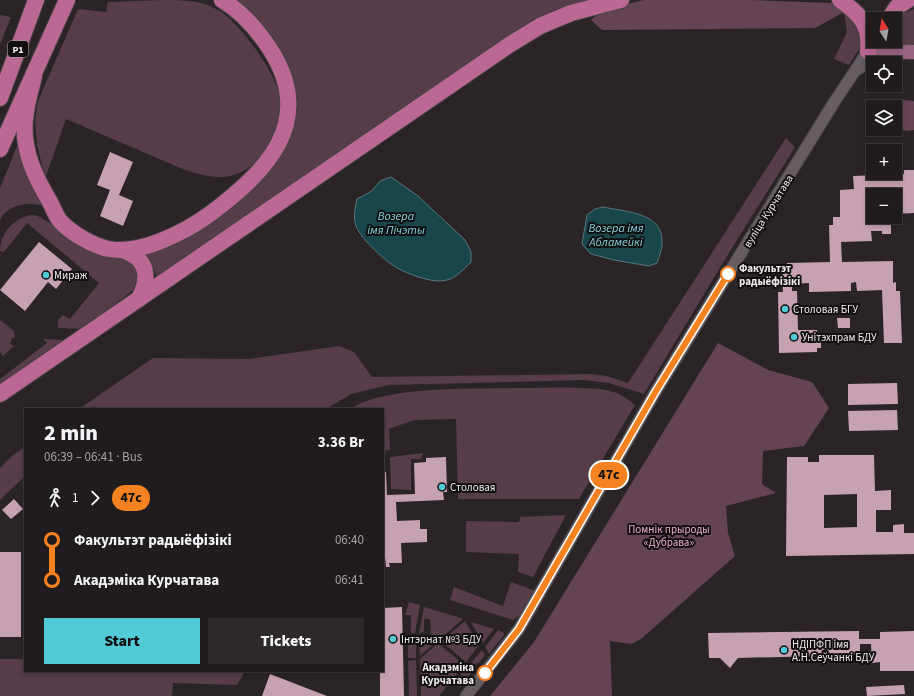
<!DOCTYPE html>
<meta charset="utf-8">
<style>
body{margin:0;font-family:"Source Sans 3",sans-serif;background:#2d282a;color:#f1f3f6;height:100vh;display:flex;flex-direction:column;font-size:15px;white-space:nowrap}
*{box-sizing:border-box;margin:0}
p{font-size:13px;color:#a2a1a4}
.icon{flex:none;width:22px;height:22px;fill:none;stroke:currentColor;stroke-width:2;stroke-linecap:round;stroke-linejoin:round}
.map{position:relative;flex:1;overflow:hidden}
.panel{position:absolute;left:24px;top:408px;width:360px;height:264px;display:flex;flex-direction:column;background:#201b1d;border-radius:0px;box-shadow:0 2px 6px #0003,0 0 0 1px #3d393b}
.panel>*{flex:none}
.badge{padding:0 8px;border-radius:13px;font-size:14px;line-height:26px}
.needle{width:26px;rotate:349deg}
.fabs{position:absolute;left:866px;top:12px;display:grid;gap:8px}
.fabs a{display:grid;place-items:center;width:36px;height:36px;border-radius:0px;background:#201b1d;box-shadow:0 2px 6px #0003,0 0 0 1px #3d393b;font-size:20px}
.map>.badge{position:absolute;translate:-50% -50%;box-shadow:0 0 0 2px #fff}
.legs{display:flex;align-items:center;gap:6px;height:44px;padding:0 20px;font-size:13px}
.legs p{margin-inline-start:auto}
.headline{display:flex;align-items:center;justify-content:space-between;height:68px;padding:0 20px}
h1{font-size:22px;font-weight:800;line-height:30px}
.button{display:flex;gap:8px;margin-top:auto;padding:8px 20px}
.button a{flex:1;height:46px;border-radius:0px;background:#52cbd7;color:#111;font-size:16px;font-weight:800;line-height:46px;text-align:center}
.button a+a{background:#2d282a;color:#f1f3f6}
ul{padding:0 20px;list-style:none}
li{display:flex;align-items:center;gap:14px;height:40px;font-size:15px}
li i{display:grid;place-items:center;width:6px;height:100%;margin:0 5px;background:currentColor}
li i::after{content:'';width:10px;height:10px;margin:-5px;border:3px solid;border-radius:50%;background:#201b1d}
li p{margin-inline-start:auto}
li:first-child i{background:linear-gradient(#0000 50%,currentColor 0)}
li:last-child i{background:linear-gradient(currentColor 50%,#0000 0)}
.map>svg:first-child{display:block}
.green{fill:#563d49}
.forest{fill:#644454}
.water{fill:#18464b;stroke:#58777b}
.building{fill:#c6a1b2;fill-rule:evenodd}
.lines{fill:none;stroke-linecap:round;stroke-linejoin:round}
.minor-casing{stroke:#484245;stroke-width:13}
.major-casing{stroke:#484245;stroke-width:16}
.highway-casing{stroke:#484245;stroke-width:18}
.minor{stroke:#655d61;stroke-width:11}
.major{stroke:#996480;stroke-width:14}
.highway{stroke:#bc6895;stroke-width:16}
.line-1-casing{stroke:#fff;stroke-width:9}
.line-1{stroke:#f58220;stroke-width:6}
.stop-1-dot{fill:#fff;stroke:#f58220;stroke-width:2}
.poi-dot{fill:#52cbd7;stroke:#110e0f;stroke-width:1.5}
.labels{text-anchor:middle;stroke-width:4;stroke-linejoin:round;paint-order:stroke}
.shield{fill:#110e0f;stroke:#aca7a9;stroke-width:1}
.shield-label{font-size:10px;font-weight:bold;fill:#eee9eb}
.street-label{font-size:11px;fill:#eee9eb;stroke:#110e0f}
.stop-label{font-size:11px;font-weight:bold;fill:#eee9eb;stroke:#110e0f;text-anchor:start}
.poi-label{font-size:11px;fill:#eee9eb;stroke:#110e0f;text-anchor:start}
.park-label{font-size:11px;fill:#ebafcc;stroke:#110e0f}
.water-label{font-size:12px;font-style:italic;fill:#86d6df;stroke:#110e0f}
</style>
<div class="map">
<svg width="914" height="696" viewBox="0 0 914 696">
<rect width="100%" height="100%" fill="#2a2427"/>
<!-- green -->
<g class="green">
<path d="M163 0C179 0 193 0 208 5 213 8 220 10 224 14 244 29 281 79 281 105 282 137 254 179 218 177 194 176 172 164 150 155 122 143 94 131 66 119L45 179 37 144 35 121 38 101 78 9 106 12 108 2Z"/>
<polygon points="232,0 592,0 169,271 157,276 144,253 255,184 292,101"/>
<polygon points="832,3 843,7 857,18 862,44 849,65 834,59 847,32 844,12"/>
<path d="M914 9V46C894 43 895 36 895 19L901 14Z"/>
<polygon points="0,15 11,17 0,44"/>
<polygon points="786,138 795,147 727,256 644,394 609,383 584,380 389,385 351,394 326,409 79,409 153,358 249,359 339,346 354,352 372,377 590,374 607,376 628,383"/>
<path d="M17 146H19L45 206C29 202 9 203 0 220V188Z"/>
<path d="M31 215 38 216 50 223 81 245 123 256 137 269V287L83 329 58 328V320L63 315 70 319 99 283 27 223 4 252 0 251C0 233 14 218 31 215Z"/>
<polygon points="0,320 14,331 15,338 12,338 10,344 14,346 3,356 0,352"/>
<polygon points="43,339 65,340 0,387 0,379 47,343"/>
<path d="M523 388C544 388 602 385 619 394 625 397 630 401 635 405L579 499H458L456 419 414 420 389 429 390 450 383 451V409H351C383 385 482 389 523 388Z"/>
<polygon points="25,447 25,476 0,500 0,468 13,455"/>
<polygon points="423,453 421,459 411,459 411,490 391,489 390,457"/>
<polygon points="566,515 533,577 518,572 519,554 466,552 466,521 519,522 520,517"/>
<polygon points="511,582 536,591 522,614 513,620 450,600 454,587 503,606"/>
<polygon points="409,602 420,605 415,633 411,633 411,615 405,615"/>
<polygon points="424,607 461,618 463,619 439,640 431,634 430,619 424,619 424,632 419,633"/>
<polygon points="465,621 479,645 466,662 441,641"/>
<polygon points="471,622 494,629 483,643"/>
<polygon points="498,630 504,633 504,635 489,654 485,647"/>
<polygon points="430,636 436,642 420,656 419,637"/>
<polygon points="416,638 416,658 408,658 408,639"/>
<polygon points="438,643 464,665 439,696 421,696 420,659"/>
<polygon points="482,650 485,655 478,664 477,662 473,668 474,669 460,687 455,682"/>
<polygon points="0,659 25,659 25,671 245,671 237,685 173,683 172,696 0,696"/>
<polygon points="416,660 417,696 409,696 408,661"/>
</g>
<!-- forest -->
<g class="forest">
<polygon points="643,0 750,0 832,3 844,12 815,28 602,30 591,20 602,11"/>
<polygon points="892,99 914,101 914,130 907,131 895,128 895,107 882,107"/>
<polygon points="718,343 768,370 812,382 829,408 804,446 763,451 762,484 776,493 726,506 728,533 735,556 641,639 631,644 610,641 612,696 490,696 534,642"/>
</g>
<!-- water -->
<g class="water">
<path d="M391 177 418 196 465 240 471 252V262C464 269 456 278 447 280 434 284 411 275 399 269 387 263 361 239 356 226 353 216 355 209 357 199L372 191 380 181Z"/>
<path d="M603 207C625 212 662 212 662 241 663 248 659 256 657 263L649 266 614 260 591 254 582 244 587 215 595 209Z"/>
</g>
<!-- building -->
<g class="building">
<polygon points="110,152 133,162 119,195 133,201 123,226 100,216 110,190 97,185"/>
<polygon points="904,170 914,170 914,213 895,214 895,195 873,195 873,217 887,217 887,222 891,222 891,234 882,234 882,231 871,231 872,241 841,242 842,262 893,261 893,283 896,282 896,291 900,291 902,343 884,343 882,290 857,291 856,282 851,283 851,291 809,292 809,283 792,284 792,291 797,291 798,330 817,330 817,338 821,338 821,348 817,348 817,352 779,353 778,292 783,292 782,273 787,273 787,263 830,262 829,225 833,225 833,217 840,217 840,190 854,189 853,176 904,174"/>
<polygon points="39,242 72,269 56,289 48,282 25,311 0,290"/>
<polygon points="837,318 850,318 850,328 838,328"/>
<polygon points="897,383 898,404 848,405 848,384"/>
<polygon points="897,410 898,430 849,431 848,411"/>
<path d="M819 455H874L875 491 891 490V510H876V532H893V525L904 524V533H914V554L786 556 787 457H808V462H819ZM857 494V527L824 528V495Z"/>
<polygon points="446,457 447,492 443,492 444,500 396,502 397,521 420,520 420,529 427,529 427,542 401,543 402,563 389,563 390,567 386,567 385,557 383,557 383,536 385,536 385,530 383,530 383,472 386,472 387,495 415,494 414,463 426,462 426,458"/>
<polygon points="14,499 23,509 11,519 2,510"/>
<rect x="0" y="552" width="21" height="85"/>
<polygon points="402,607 404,696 380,696 380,671 383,671 383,608"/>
<polygon points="859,631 859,639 880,639 880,632 914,631 914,671 880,671 880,662 872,663 871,644 860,644 860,655 738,658 730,668 720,658 709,658 708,633"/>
<polygon points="270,674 327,696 262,696"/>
<polygon points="904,685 905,694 867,696 866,687"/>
</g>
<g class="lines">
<defs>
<g id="minor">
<polyline points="858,69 874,59 891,55"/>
<polyline points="466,696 519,629 656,391 833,104 868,51"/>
</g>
<polyline id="major" points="868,51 914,52"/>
<g id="highway">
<path d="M840 0C860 14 871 26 868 51"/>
<polyline points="889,19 897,7 908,0"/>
<path d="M34 76C31 90 26 105 25 120 22 150 35 177 50 202 53 208 56 216 60 221 71 233 93 246 109 249 141 255 185 232 210 214 266 172 317 122 270 49 257 29 242 12 222 0"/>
<polyline points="0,98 36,0"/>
<polyline points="0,149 67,0"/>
<path d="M123 250C148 259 150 277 139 299"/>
<polyline points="0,394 509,45 540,26 571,13 621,0"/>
</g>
</defs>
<!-- minor casing -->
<use href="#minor" class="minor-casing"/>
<!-- major casing -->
<use href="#major" class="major-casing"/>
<!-- highway casing -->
<use href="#highway" class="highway-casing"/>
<!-- minor -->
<use href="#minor" class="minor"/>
<!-- major -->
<use href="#major" class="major"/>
<!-- highway -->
<use href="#highway" class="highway"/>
</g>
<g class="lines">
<defs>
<polyline id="line-1" points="485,673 519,629 656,391 728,274"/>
</defs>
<!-- line-1 casing -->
<use href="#line-1" class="line-1-casing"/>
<!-- line-1 -->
<use href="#line-1" class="line-1"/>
</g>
<!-- markers -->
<g class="stop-1-dot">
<circle cx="728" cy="274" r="7"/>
<circle cx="485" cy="673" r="7"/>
</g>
<g class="poi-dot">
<circle cx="46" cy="275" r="4"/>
<circle cx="785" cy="309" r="4"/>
<circle cx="794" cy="337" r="4"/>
<circle cx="442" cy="487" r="4"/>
<circle cx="393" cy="639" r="4"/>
<circle cx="784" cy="650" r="4"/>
</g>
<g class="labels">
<!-- shield labels -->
<rect class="shield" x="8" y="41" width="20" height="16" rx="3"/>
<g class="shield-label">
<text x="18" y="53">Р1</text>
</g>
<!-- street labels -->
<g class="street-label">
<text transform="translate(768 211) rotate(-58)" y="4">вуліца Курчатава</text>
</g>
<!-- stop labels -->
<g class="stop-label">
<text x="739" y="272">Факультэт<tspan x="739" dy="13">радыёфізікі</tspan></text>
<text x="474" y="671" text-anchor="end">Акадэміка<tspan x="474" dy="13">Курчатава</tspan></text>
</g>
<!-- poi labels -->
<g class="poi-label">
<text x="54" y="279">Мираж</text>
<text x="793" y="313">Столовая БГУ</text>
<text x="802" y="341">Унітэхпрам БДУ</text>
<text x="450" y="491">Столовая</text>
<text x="401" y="643">Інтэрнат №3 БДУ</text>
<text x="792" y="648">НДІПФП імя<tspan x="792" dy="13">А.Н.Сеўчанкі БДУ</tspan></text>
</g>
<!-- park labels -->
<g class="park-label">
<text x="669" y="533">Помнік прыроды<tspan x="669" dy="13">«Дубрава»</tspan></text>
</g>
<!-- water labels -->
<g class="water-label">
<text x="396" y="220">Возера<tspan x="396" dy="14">імя Пічэты</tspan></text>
<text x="616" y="232">Возера імя<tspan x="616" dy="14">Абламейкі</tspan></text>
</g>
</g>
</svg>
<div class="fabs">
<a><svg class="needle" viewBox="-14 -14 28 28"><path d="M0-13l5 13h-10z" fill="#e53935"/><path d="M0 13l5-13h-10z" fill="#a2a1a4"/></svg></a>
<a><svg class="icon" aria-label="locate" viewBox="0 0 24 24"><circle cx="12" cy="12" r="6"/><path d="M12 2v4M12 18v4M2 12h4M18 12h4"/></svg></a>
<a><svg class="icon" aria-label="layers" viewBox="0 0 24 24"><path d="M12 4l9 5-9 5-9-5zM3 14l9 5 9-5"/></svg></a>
<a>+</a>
<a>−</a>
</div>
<b class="badge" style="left:609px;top:475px;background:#f58220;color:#111">47с</b>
<section class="panel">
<div class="headline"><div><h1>2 min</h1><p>06:39 – 06:41 · Bus</p></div><b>3.36 Br</b></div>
<div class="legs"><svg class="icon" aria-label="walk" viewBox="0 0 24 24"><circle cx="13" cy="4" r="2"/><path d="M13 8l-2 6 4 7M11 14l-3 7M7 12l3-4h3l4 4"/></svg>1<svg class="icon" aria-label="forward" viewBox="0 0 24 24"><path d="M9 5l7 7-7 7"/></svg><b class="badge" style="background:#f58220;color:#111">47с</b></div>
<ul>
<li><i style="color:#f58220"></i><b>Факультэт радыёфізікі</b><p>06:40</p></li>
<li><i style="color:#f58220"></i><b>Акадэміка Курчатава</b><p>06:41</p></li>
</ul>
<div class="button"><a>Start</a><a>Tickets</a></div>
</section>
</div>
